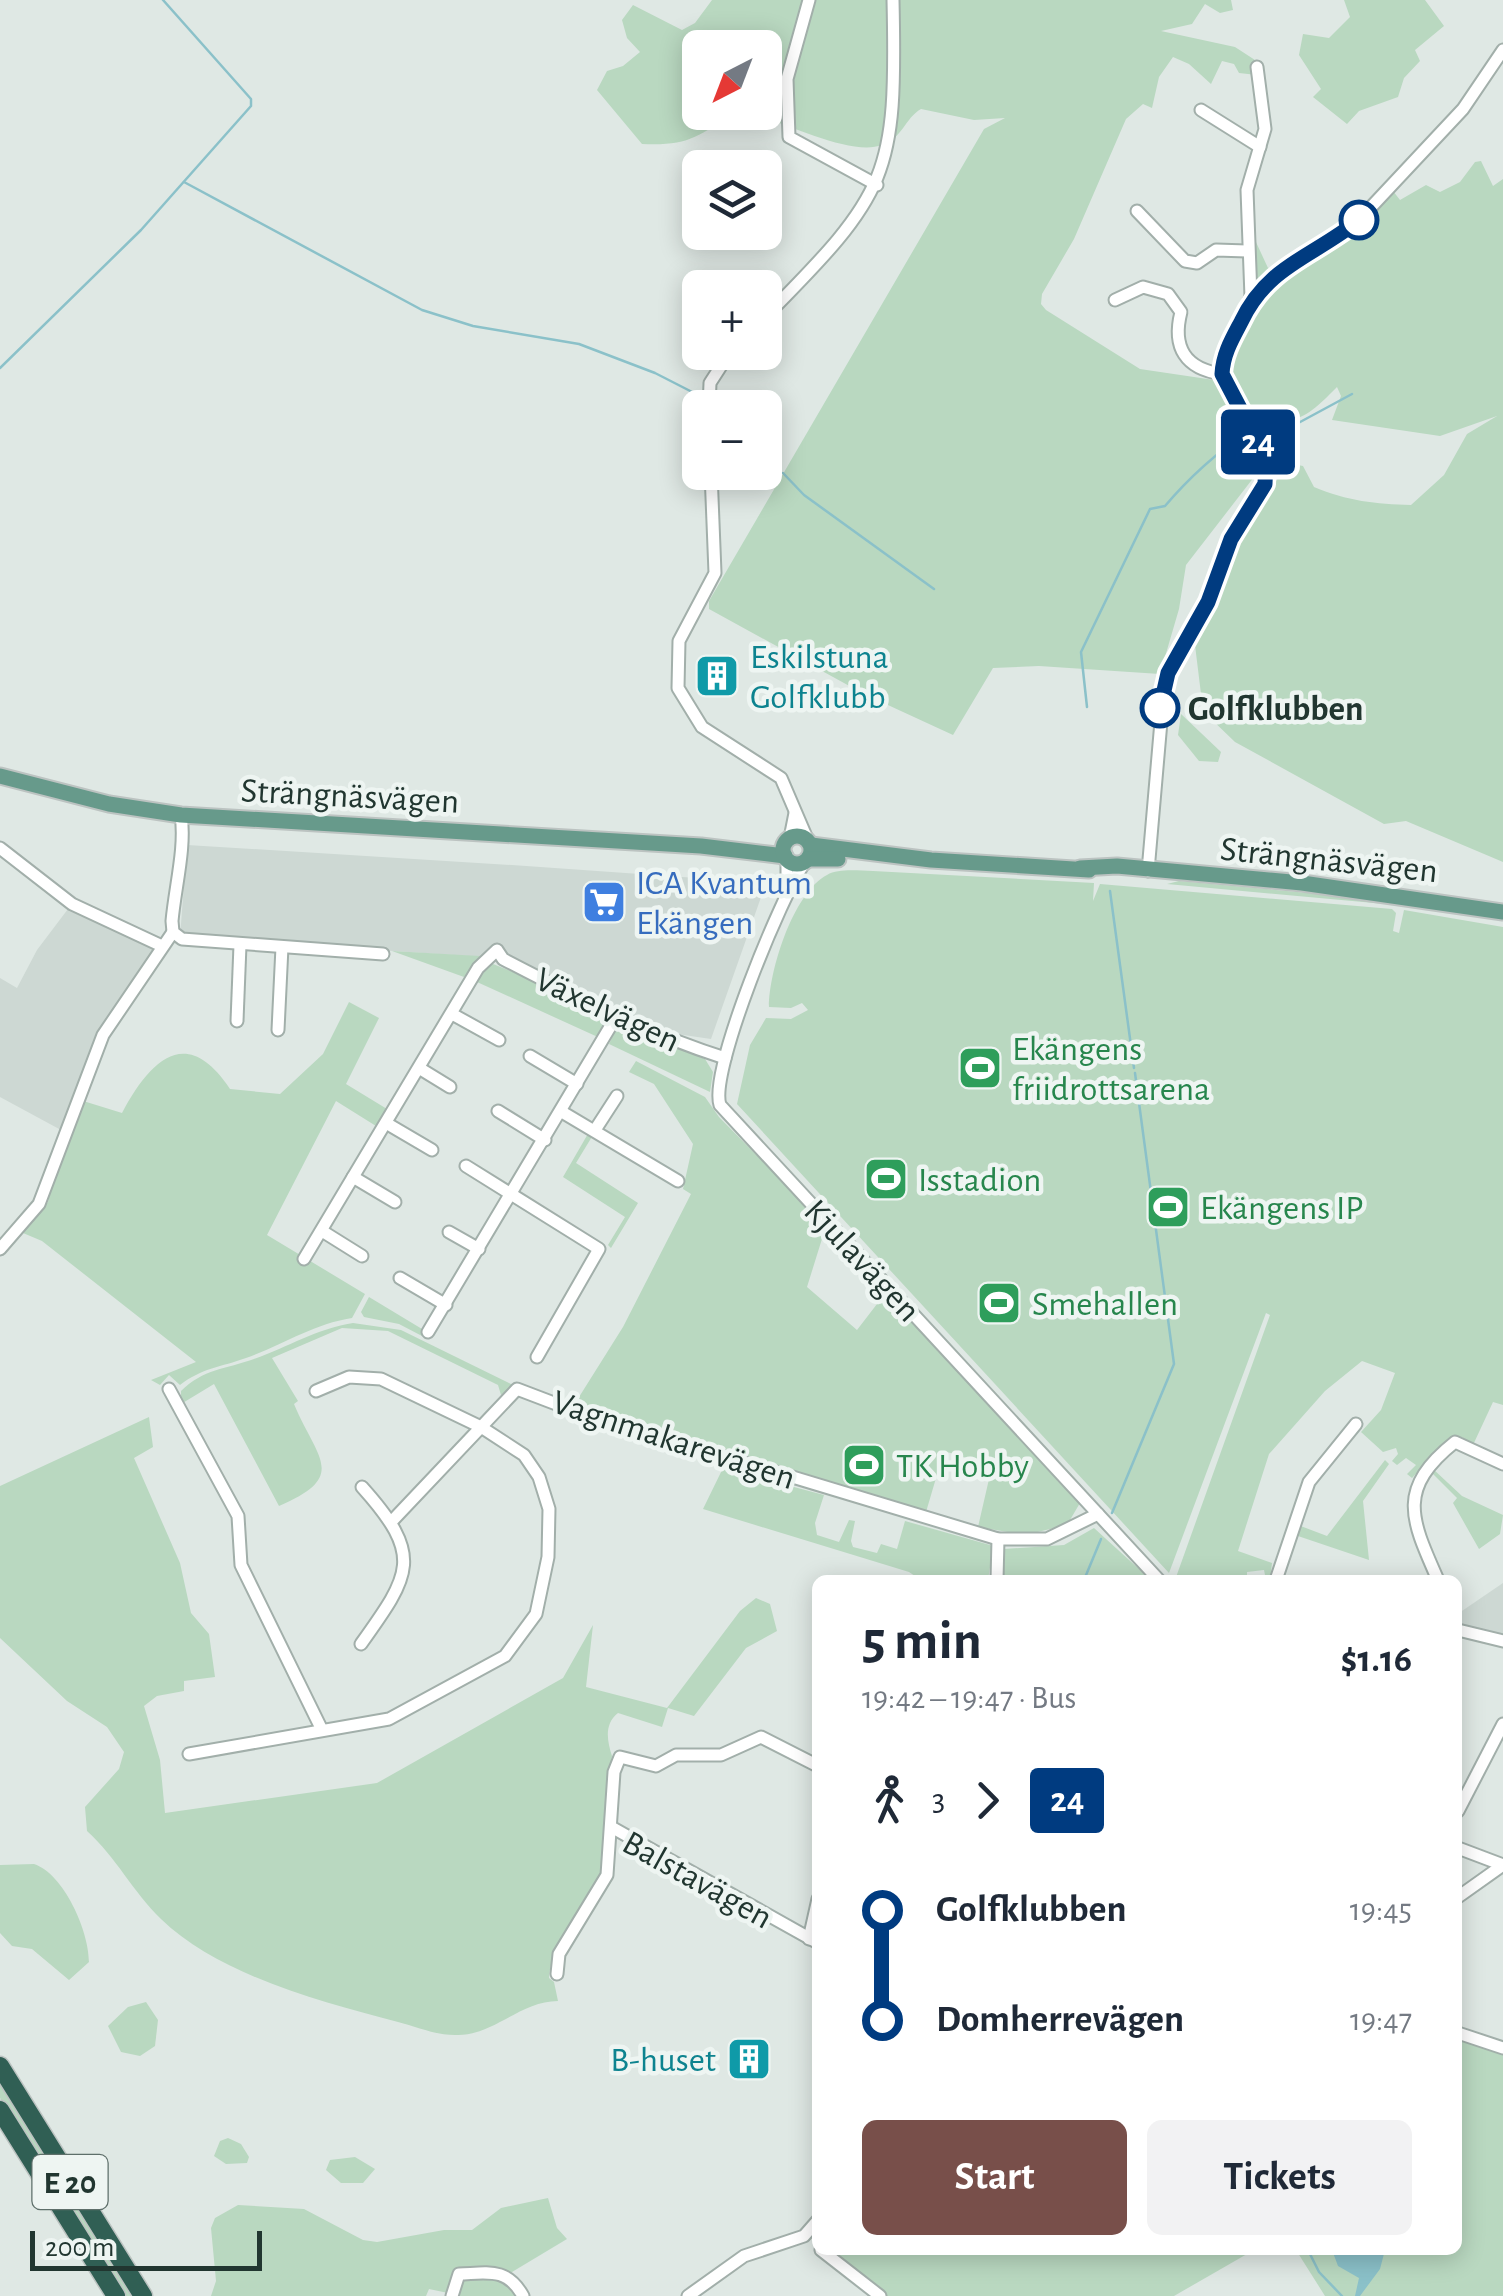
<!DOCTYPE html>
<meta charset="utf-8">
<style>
body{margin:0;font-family:"Alegreya Sans",sans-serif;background:#f2f2f3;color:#1f2937;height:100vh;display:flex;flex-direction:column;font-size:38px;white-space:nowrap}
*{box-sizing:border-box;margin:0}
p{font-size:32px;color:#747a83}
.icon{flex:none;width:55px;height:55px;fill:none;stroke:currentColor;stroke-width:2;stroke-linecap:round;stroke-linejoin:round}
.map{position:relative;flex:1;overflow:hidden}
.details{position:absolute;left:812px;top:1575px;width:650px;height:680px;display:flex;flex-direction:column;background:#fff;border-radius:15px;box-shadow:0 5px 25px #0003}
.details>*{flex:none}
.badge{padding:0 20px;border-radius:8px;font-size:35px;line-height:65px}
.needle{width:65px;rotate:222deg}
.fabs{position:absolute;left:682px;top:30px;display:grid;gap:20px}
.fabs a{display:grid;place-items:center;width:100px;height:100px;border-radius:15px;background:#fff;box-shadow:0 5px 25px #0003;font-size:50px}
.scale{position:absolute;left:30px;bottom:25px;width:232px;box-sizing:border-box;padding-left:10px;border:5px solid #213630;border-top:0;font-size:28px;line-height:35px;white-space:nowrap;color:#213630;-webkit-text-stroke:8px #eef5f2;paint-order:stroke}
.map>.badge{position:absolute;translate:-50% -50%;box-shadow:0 0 0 5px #fff}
.legs{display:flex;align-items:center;gap:15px;height:110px;padding:0 50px;font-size:32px}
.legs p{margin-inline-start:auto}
.summary{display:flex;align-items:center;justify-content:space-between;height:170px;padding:0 50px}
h1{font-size:55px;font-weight:700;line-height:75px}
.cta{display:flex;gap:20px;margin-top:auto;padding:20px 50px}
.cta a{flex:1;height:115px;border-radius:15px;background:#784f4a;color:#fff;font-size:40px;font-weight:700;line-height:115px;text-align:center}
.cta a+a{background:#f2f2f3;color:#1f2937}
ul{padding:0 50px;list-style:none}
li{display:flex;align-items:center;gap:35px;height:110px;font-size:38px}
li i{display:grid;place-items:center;width:15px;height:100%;margin:0 12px;background:currentColor}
li i::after{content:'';width:25px;height:25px;margin:-12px;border:8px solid;border-radius:50%;background:#fff}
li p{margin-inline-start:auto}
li:first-child i{background:linear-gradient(#0000 50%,currentColor 0)}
li:last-child i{background:linear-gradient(currentColor 50%,#0000 0)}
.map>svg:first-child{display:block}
.built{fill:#cdd8d3}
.green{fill:#b9d8c0}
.water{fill:#8bc1c9}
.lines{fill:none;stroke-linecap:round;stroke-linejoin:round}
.stream{stroke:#8bc1c9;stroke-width:2.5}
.minor-casing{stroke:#a2afaa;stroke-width:15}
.major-casing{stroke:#bcc3c1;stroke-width:19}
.highway-casing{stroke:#bcc3c1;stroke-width:21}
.minor{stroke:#fff;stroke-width:11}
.major{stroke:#679a8b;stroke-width:15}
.highway{stroke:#305f54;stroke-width:18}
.line-1-casing{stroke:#fff;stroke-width:22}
.line-1{stroke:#003b80;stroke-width:15}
.stop-1-dot{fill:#fff;stroke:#003b80;stroke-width:5}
.labels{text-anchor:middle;stroke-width:9;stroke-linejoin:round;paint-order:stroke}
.shield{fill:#eef5f2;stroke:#5e6f6a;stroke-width:2.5}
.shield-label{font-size:32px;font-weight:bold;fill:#213630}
.culture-label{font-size:35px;fill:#0d838f;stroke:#eef5f2;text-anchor:start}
.stop-label{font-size:35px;font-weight:bold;fill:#213630;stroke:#eef5f2;text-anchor:start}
.street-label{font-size:35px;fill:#213630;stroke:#eef5f2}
.shop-label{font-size:35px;fill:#366cbe;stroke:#eef5f2;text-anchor:start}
.leisure-label{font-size:35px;fill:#27864d;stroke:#eef5f2;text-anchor:start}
</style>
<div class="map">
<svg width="1503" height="2296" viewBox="0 0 1503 2296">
<rect width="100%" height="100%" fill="#dfe8e4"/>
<!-- built -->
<g class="built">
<polygon points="187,845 512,865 766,883 711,1039 670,1033 515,959 180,937"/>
<polygon points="68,909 154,947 154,955 98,1035 61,1130 0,1097 0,978 17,988 37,950"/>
<polygon points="1503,1583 1503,1634 1462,1624 1459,1613"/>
</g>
<!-- green -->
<g class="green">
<path d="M712 0H1231L1233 10 1220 13 1205 4 1192 24 1161 31 1235 47 1255 60 1257 75 1239 73 1234 64 1222 61 1211 84 1189 64 1173 57 1159 77 1152 108 1143 104 1126 119 1074 239 1042 294 1041 304 1046 310 1140 369 1221 381 1260 290 1249 248V227L1268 268 1286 263 1393 191 1400 200 1426 185 1440 192 1460 182 1475 162 1481 161 1493 186 1503 179V862L1406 821 1384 824 1235 742 1208 716 1201 694 1194 637 1238 534 1284 470 1292 464 1303 466 1314 487C1347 501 1376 504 1411 505L1444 475 1467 434 1497 416 1440 436 1332 420 1341 396 1337 387C1324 400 1309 417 1290 420 1271 423 1261 411 1244 427L1261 468 1186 565 1179 609 1160 674 1039 666 993 668 953 735 864 694 709 609V601L984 129 1005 118 974 120 921 109C905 118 902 139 882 145 850 157 783 121 748 113L765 112V48H700V112L733 113C698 137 688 146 642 144L597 90 607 71 623 66 640 52 627 38 622 20 633 5 682 30 695 23Z"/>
<polygon points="1344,0 1425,0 1444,26 1415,50 1420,61 1404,78 1398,97 1359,111 1347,124 1313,97 1321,89 1299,55 1303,34 1329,38 1350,17"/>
<polygon points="1181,714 1221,752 1218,762 1199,761 1178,735"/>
<path d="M873 871 1094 883 1093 901 1100 884 1392 909 1396 913 1393 931 1399 933 1404 910 1503 927V1405L1493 1402 1473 1445 1462 1437 1449 1440 1412 1478 1407 1474 1416 1465 1406 1458 1397 1465 1392 1461 1398 1454 1396 1448 1383 1452 1361 1432 1381 1410 1395 1373 1362 1361 1325 1391 1269 1454 1238 1551 1272 1563 1270 1580H1266L1264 1570 1247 1572V1580H1175L1270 1315 1266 1313 1169 1573 737 1104 750 1045 766 1018 791 1019 808 1010 802 1003 791 1008 769 1007C769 971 793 893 827 875 839 868 859 871 873 871Z"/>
<polygon points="1179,881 1395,901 1396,905 1167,884"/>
<polygon points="392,951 480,956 464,977"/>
<polygon points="488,962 533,980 589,1013 607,1019 600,1038 477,982"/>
<path d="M349 1002 379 1018 346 1084 387 1109 376 1126 336 1101 267 1235 365 1294 352 1318C313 1324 283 1345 246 1358 221 1367 202 1368 180 1385L169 1375 160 1385 151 1380 196 1362 42 1241 23 1233 48 1202 57 1161 80 1100 122 1113C150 1061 186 1023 230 1089L280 1094 323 1054Z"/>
<polygon points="625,1026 705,1059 713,1072 710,1092 609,1044 617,1027"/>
<polygon points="636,1061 705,1097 719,1117 826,1226 807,1287 857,1330 887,1291 1080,1503 1067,1525 1025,1535 978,1527 992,1466 944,1451 926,1512 574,1405 623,1327 691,1194 683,1189 693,1144 654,1084 629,1072"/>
<polygon points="589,1132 593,1135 576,1163 638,1203 611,1248 608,1245 625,1217 563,1177"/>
<polygon points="369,1297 427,1332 422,1336 399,1324 364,1317 361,1312"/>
<path d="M353 1323 401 1330 513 1385 501 1395 498 1385 388 1331 342 1328 272 1358 298 1401 294 1404C317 1459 349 1476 279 1506L214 1384 181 1404V1391C203 1369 226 1369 254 1359 288 1347 316 1329 353 1323Z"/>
<path d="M149 1417 153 1447 134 1458 180 1563 191 1613 209 1634 215 1677 184 1681V1691L157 1696 144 1706 160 1760 165 1813 377 1783 563 1678 593 1625 586 1687 667 1708 740 1611 756 1598 770 1604 777 1631 746 1648 694 1716 668 1708 662 1727 618 1713C604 1724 607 1741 612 1756 606 1796 613 1844 599 1881 585 1916 552 1939 549 1978L554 1982 558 2001C521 2001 494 2035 458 2035 438 2036 417 2027 398 2022 321 2002 219 1975 161 1919 133 1892 116 1857 87 1831L85 1807 119 1769 124 1752 107 1727 67 1701 0 1638V1486Z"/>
<polygon points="1385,1460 1389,1464 1363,1501 1369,1560 1295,1535 1298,1525 1327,1536"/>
<polygon points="723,1468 824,1495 815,1523 817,1535 839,1542 849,1520 855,1521 851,1541 853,1547 877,1553 881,1544 897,1549 905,1521 990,1545 993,1548 988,1580 921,1580 909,1572 703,1509"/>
<polygon points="1433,1469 1462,1496 1503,1515 1500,1534 1479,1549 1453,1503 1457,1498 1431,1472"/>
<polygon points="1094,1528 1151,1580 1003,1580 1004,1549 1064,1545"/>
<path d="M34 1864C64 1874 89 1931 89 1962L69 1980 32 1949 12 1946 0 1933V1865Z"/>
<polygon points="146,2002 158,2020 155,2046 140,2056 121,2052 108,2026 128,2007"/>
<polygon points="1458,2039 1503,2054 1503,2296 1325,2296 1296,2250 1458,2250"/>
<polygon points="0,2076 137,2296 125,2296 0,2098"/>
<polygon points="228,2138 241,2144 249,2157 247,2163 226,2164 214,2156 220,2141"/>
<polygon points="355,2157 375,2169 363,2183 341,2183 326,2170 330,2160"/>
<polygon points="548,2198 557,2228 567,2239 512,2272 458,2272 452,2276 448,2293 429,2289 426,2296 211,2296 216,2281 211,2228 215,2218 238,2205 304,2209 363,2240 377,2242 444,2230 472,2230 501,2208"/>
<polygon points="827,2250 1254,2250 1174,2296 884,2296"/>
<polygon points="492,2277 505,2277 519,2296 455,2296 460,2279"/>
</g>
<!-- water -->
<polygon class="water" points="1332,2250 1385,2250 1380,2269 1360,2296 1355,2296 1359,2278 1338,2266"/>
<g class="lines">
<!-- stream -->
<g class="stream">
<polyline points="184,182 422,310 473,326 579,344 655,373 700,396"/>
<polyline points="0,368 141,230 251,106 251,99 163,0"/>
<polyline points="1258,427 1269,422 1289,428 1352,394"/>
<polyline points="765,457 778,468"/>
<polyline points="783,473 804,495 934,589"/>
<path d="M1087 707 1081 652 1150 509 1165 506C1188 479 1215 454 1246 433"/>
<polyline points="1110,891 1134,1068"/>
<polyline points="1112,1513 1174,1364 1135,1073"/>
<polyline points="1084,1580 1101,1539"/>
<polyline points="1308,2250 1319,2272 1342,2296"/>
</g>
<defs>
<g id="minor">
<polyline points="809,0 787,79 789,137 877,185"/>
<polyline points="1201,110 1260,147"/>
<polyline points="1137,211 1185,261 1197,263 1216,250 1247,251"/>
<polyline points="1251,297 1247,190 1265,129 1257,67"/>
<path d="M1115 300 1143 287 1168 294 1181 312C1172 347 1185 369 1222 374"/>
<path d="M765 317C889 192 897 176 893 0"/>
<polyline points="709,408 710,383 730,352"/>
<polyline points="711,472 715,573 679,641 678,688 702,727 781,778 808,841"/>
<path d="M181 815C186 847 175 887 172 921L173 932 182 939 383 954"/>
<polyline points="790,838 795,813"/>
<polyline points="0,848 72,904 162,946"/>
<polyline points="787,860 787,893"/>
<path d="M805 862C782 894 709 1071 720 1105L1159 1580"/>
<polyline points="1148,871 1164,687 1208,602 1231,539 1267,474 1261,446 1222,374 1223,360 1251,297 1273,275 1359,220 1463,109 1503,50"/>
<polyline points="452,1014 499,1040"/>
<polyline points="237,1021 240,945"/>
<polyline points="278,1030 282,947"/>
<polyline points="530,1056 577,1084"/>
<polyline points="419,1068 450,1087"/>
<polyline points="498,1111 545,1140"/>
<polyline points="562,1112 678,1181"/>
<polyline points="386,1123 432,1150"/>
<polyline points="595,1130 617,1096"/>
<polyline points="466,1166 599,1249 537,1357"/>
<polyline points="353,1177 395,1202"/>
<polyline points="322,1231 362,1256"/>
<polyline points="449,1232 479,1249"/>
<polyline points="0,1249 39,1204 103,1035 173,932"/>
<path d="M304 1259 478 968 497 950 503 959C576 997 646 1033 725 1058"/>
<polyline points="400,1278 446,1305"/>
<polyline points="428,1332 616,1017"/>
<polyline points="169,1389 238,1516 241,1565 322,1730"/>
<polyline points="393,1520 517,1389 580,1413 998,1539 1047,1539 1098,1514"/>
<polyline points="997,1580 998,1539"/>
<polyline points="1276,1580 1309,1482 1356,1424"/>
<path d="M1438 1580C1411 1519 1396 1489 1455 1442L1503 1464"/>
<polyline points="1458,1630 1503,1641"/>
<path d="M361 1644C411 1574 424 1556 362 1487"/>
<polyline points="189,1754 389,1719 505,1656 536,1614 548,1557 549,1509 539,1477 524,1455 481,1427 381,1379 349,1377 316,1391"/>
<polyline points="1458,1811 1503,1724"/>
<polyline points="613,1828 818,1943"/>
<polyline points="1458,1848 1503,1865"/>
<polyline points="1458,1897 1503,1865"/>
<polyline points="809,1939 818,1899"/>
<polyline points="557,1974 559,1954 607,1875 614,1772 620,1757 656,1766 676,1755 721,1755 761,1737 818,1766"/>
<polyline points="1458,2033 1503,2048"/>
<polyline points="821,2250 880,2296"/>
<path d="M452 2296 459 2274C488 2273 507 2267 523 2296"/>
<polyline points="688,2296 744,2256 804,2236 818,2220"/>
</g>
<g id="major">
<polyline points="0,776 109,804 181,815 701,846 785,856"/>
<circle cx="797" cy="850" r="14"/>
<polyline points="811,845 931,860 1089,870"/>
<polyline points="808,859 838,859"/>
<polyline points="1080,868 1117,866 1302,883 1503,912"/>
</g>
<g id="highway">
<polyline points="0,2066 143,2296"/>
<polyline points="0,2110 116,2296"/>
</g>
</defs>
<!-- minor casing -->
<use href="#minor" class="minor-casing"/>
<!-- major casing -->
<use href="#major" class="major-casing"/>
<!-- highway casing -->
<use href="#highway" class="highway-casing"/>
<!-- minor -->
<use href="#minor" class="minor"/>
<!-- major -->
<use href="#major" class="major"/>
<!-- highway -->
<use href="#highway" class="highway"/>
</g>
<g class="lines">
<defs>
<path id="line-1" d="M1160 708 1168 673 1208 602 1231 539 1265 484 1266 458 1222 374C1223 354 1232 339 1241 322 1268 265 1313 257 1359 220"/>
</defs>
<!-- line-1 casing -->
<use href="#line-1" class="line-1-casing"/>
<!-- line-1 -->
<use href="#line-1" class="line-1"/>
</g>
<!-- icons -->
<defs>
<symbol id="building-square" viewBox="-11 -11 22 22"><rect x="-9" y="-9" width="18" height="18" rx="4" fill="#0f9aa8" stroke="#eef5f2"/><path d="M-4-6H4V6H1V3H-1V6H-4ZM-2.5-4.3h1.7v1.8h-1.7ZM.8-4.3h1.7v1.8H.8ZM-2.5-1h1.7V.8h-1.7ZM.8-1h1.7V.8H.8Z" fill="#fff"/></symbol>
<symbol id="supermarket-square" viewBox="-11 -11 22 22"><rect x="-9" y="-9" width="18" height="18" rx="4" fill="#3f7fe0" stroke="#eef5f2"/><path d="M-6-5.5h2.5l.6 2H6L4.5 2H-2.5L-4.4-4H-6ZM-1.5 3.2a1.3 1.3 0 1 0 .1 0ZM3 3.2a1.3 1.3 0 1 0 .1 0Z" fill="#fff"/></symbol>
<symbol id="stadium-square" viewBox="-11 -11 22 22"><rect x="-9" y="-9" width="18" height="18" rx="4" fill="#2e9e5b" stroke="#eef5f2"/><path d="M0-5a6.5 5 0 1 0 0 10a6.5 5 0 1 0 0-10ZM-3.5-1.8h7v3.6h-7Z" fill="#fff"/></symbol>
</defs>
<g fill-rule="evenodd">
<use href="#building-square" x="692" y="651" width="50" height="50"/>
<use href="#supermarket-square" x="579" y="877" width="50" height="50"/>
<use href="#stadium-square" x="955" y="1043" width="50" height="50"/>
<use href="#stadium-square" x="861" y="1154" width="50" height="50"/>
<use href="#stadium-square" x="1143" y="1182" width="50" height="50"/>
<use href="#stadium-square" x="974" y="1278" width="50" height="50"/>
<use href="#stadium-square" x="839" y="1440" width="50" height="50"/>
<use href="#building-square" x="724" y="2034" width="50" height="50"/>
</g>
<!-- markers -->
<g class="stop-1-dot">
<circle cx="1359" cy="220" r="18"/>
<circle cx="1160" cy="708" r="18"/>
</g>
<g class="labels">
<!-- shield labels -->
<rect class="shield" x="32.5" y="2155" width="75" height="54" rx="8"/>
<g class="shield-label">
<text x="70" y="2193">E 20</text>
</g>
<!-- culture labels -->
<g class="culture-label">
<text x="750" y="668">Eskilstuna<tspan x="750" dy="40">Golfklubb</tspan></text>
<text x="716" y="2071" text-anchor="end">B-huset</text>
</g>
<!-- stop labels -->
<g class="stop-label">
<text x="1188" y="720">Golfklubben</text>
</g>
<!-- street labels -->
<g class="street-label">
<text transform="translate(350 795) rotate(3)" y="12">Strängnäsvägen</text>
<text transform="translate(1329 859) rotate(6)" y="12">Strängnäsvägen</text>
<text transform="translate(608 1009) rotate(25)" y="12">Växelvägen</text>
<text transform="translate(863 1260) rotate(47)" y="12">Kjulavägen</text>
<text transform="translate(674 1439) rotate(18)" y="12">Vagnmakarevägen</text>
<text transform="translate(698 1879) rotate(29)" y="12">Balstavägen</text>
</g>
<!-- shop labels -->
<g class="shop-label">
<text x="636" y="894">ICA Kvantum<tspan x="636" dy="40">Ekängen</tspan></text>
</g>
<!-- leisure labels -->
<g class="leisure-label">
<text x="1012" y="1060">Ekängens<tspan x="1012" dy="40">friidrottsarena</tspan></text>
<text x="918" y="1191">Isstadion</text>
<text x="1200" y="1219">Ekängens IP</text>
<text x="1032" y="1315">Smehallen</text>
<text x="896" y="1477">TK Hobby</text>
</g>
</g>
</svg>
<div class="fabs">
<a><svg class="needle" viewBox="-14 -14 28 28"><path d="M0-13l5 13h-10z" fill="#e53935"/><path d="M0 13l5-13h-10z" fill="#747a83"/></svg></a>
<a><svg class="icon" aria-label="layers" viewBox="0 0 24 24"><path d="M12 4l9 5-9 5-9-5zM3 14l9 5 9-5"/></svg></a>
<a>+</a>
<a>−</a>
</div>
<div class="scale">200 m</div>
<b class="badge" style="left:1258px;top:442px;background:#003b80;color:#fff">24</b>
<section class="details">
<div class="summary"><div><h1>5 min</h1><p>19:42 – 19:47 · Bus</p></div><b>$1.16</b></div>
<div class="legs"><svg class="icon" aria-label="walk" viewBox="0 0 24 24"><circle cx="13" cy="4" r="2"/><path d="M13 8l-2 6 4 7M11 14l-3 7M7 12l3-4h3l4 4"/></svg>3<svg class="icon" aria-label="forward" viewBox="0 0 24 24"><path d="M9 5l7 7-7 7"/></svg><b class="badge" style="background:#003b80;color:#fff">24</b></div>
<ul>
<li><i style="color:#003b80"></i><b>Golfklubben</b><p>19:45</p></li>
<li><i style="color:#003b80"></i><b>Domherrevägen</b><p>19:47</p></li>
</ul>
<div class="cta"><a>Start</a><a>Tickets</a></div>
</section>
</div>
